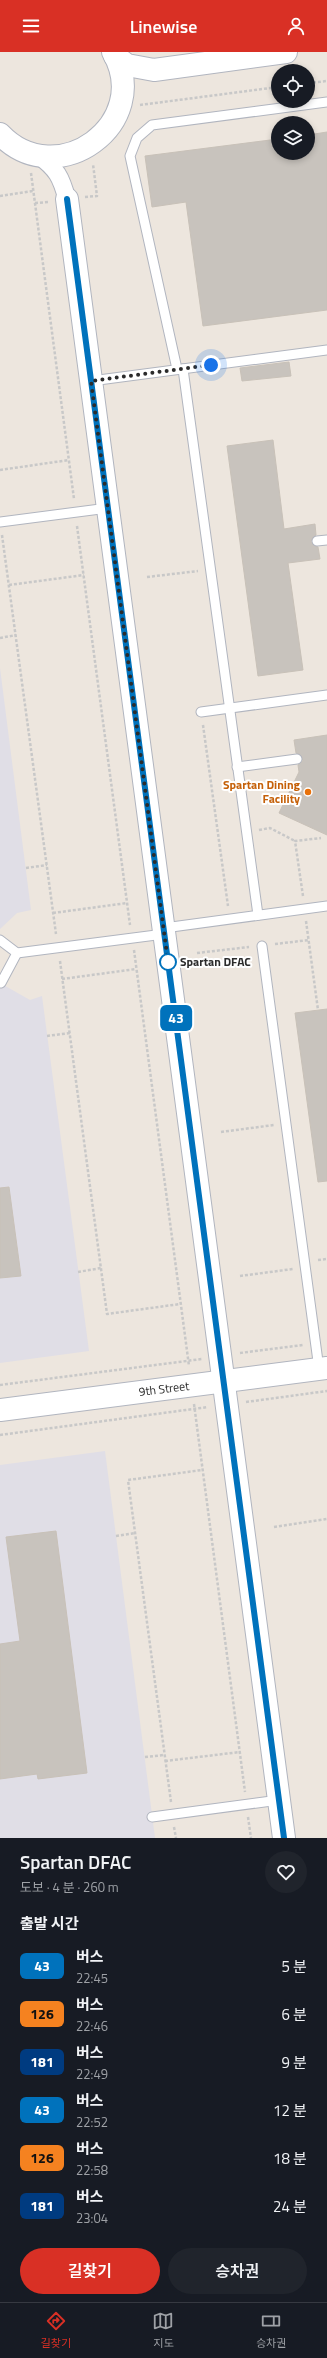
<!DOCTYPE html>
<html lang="ko">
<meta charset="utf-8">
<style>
body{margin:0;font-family:"Titillium Web","Noto Sans KR",sans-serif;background:#20242c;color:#f1f3f6;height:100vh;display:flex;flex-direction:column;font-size:15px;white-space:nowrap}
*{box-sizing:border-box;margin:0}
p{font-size:13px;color:#9ea1a6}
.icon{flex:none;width:22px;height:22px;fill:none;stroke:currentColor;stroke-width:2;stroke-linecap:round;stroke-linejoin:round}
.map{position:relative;height:1786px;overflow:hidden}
.side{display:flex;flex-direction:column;background:#171b24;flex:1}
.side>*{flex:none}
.badge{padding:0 8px;border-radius:6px;font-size:14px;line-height:26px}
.controls{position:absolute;left:271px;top:12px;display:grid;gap:8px}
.controls a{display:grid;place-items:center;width:44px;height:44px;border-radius:50%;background:#171b24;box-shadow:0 2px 6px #0003;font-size:20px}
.you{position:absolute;width:20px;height:20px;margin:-10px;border:3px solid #fff;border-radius:50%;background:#1a73e8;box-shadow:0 0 0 6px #1a73e833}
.map>.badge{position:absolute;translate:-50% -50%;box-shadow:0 0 0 2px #fff}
h2{padding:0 20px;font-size:15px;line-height:36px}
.round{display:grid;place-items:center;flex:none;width:42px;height:42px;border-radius:21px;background:#20242c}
.headline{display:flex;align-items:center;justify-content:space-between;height:68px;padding:0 20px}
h1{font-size:19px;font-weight:600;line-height:30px}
.button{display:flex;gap:8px;margin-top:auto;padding:8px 20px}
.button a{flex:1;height:46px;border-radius:24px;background:#d93025;color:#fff;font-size:16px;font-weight:600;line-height:46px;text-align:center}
.button a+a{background:#20242c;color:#f1f3f6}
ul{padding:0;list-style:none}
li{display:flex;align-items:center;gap:12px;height:48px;padding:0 20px}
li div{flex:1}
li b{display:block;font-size:15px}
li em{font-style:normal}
li .badge{min-width:44px;font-weight:700;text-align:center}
header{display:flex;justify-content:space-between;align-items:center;height:52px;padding:0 20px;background:#d93025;color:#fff;font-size:18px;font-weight:600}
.tabs{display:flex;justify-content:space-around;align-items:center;height:56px;border-top:1px solid #363941;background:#171b24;font-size:11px;color:#9ea1a6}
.tabs a{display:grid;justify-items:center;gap:2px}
.tabs .selected{color:#d93025}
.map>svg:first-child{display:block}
.industrial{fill:#e0dee6}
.building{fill:#c8c3bd;stroke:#c8c1b8}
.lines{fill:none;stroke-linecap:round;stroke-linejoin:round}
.service-casing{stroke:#b1b5bf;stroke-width:11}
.minor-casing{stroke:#b1b5bf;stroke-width:19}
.tertiary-casing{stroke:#b1b5bf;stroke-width:24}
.secondary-casing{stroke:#b1b5bf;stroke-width:24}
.path{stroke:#c8c8c8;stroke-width:2.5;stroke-dasharray:3 2;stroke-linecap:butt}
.service{stroke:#fff;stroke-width:9}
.minor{stroke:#fff;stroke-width:17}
.tertiary{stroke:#fff;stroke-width:22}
.secondary{stroke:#fff;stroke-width:22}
.line-casing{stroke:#fff;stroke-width:9}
.line{stroke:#0072bc;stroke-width:6}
.walk{stroke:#2b2b2b;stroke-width:4;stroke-dasharray:0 7.2}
.food-dot{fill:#e8710a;stroke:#fff;stroke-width:1.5}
.stop-dot{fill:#fff;stroke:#0072bc;stroke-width:2}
.labels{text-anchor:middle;stroke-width:4;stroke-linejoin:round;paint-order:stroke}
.food-label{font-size:12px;font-weight:bold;fill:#c56008;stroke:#fff;text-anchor:end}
.stop-label{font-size:12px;font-weight:bold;fill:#2b2b2b;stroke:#fff;text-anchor:start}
.street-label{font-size:12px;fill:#2b2b2b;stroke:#fff}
</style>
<header><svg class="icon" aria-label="menu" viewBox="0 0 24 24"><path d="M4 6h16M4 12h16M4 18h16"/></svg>Linewise<svg class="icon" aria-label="person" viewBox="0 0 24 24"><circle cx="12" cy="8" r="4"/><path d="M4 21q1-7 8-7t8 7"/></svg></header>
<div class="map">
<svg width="327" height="1786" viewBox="0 0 327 1786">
<rect width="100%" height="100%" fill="#ede6de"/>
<!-- industrial -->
<g class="industrial">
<polygon points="0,616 31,858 17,861 0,877"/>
<polygon points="0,931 30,948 42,944 89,1299 0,1311"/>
<polygon points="105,1399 155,1786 0,1786 0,1413"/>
</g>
<!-- building -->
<g class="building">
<polygon points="327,80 327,258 203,274 186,150 152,155 145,104 278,87 278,101 308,101 308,83"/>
<polygon points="289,310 291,324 242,329 240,316"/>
<polygon points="273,388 284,477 315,472 316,483 312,486 311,490 314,494 318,495 320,507 288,511 303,618 258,624 227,394"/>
<polygon points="327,683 327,783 279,761 299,720 298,713 303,709 301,703 296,701 294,688"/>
<polygon points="327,957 327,1129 318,1130 295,961"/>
<polygon points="9,1135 21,1224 0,1226 0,1136"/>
<polygon points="56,1479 87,1721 38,1727 37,1722 0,1727 0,1592 20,1589 6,1485"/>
</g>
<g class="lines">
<defs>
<g id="service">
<polyline points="177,317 130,104 137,86 152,73 327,50"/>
<polyline points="183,317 258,863"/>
<polyline points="91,329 327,298"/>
<polyline points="0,470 108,456"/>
<polyline points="317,489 327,488"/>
<polyline points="201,660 327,643"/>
<polyline points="237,715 297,707"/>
<polyline points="164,876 327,854"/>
<polyline points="0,888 17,901 164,882"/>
<polyline points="262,894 319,1317"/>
<polyline points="1,931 17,901"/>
<polyline points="152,1765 279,1748"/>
</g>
<path id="minor" d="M38 103C57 117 61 125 67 147"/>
<polyline id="tertiary" points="0,1358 327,1316"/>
<g id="secondary">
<polyline points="115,4 127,13 154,18 286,0"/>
<path d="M0 82C57 142 154 71 113 0"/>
<polyline points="67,147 284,1786"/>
</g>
</defs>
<!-- service casing -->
<use href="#service" class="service-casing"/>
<!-- minor casing -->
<use href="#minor" class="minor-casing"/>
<!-- tertiary casing -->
<use href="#tertiary" class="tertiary-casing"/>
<!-- secondary casing -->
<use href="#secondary" class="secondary-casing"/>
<!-- path -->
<g class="path">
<polyline points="308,31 327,29"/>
<polyline points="140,53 278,35"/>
<polyline points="31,121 74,447"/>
<polyline points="0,144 33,139"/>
<polyline points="85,145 97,144 93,112"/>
<polyline points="35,151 49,150"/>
<polyline points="0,418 69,408"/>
<polyline points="77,474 130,873"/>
<polyline points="2,483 56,882"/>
<polyline points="147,525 198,519"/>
<polyline points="9,533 84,523"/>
<polyline points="0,586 16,583"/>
<polyline points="203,673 228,854"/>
<polyline points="259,778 270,776 295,789"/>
<polyline points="26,816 47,813"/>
<polyline points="303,844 295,789 321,786"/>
<polyline points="53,861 127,851"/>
<polyline points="306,869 318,958"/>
<polyline points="275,892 309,888"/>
<polyline points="134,898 189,1314"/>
<polyline points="197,901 249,895"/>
<polyline points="60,909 107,1262 180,1252"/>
<polyline points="62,927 136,917"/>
<polyline points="47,984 70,981"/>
<polyline points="221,1080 274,1073"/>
<polyline points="318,1208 327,1207"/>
<polyline points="78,1220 101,1216"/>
<polyline points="240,1224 293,1217"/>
<polyline points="240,1301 303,1293"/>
<polyline points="0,1333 202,1307"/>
<polyline points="246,1350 327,1339"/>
<polyline points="194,1352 245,1740"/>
<polyline points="0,1383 208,1355"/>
<polyline points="274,1475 327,1467"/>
<polyline points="116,1484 135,1481"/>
<polyline points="145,1705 164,1703"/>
<polyline points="165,1709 240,1700"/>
<polyline points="171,1750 128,1428 202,1418"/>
<polyline points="248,1765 251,1786"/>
<polyline points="174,1775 176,1786"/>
</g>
<!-- service -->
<use href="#service" class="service"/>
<!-- minor -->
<use href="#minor" class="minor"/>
<!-- tertiary -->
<use href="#tertiary" class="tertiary"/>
<!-- secondary -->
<use href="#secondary" class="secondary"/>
</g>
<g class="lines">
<defs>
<polyline id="line" points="67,147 284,1786"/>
</defs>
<!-- line casing -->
<use href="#line" class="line-casing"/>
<!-- line -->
<use href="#line" class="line"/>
<!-- walk -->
<polyline class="walk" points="168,910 91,329 211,313"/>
</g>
<!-- markers -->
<circle class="food-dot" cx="308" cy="740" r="4"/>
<circle class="stop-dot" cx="168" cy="910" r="8"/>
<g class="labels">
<!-- food labels -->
<g class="food-label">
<text x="300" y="737">Spartan Dining<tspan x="300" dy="14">Facility</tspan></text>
</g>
<!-- stop labels -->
<g class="stop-label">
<text x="180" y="914">Spartan DFAC</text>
</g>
<!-- street labels -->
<g class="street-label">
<text transform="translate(164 1337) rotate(-7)" y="4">9th Street</text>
</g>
</g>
</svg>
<div class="controls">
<a><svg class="icon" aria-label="locate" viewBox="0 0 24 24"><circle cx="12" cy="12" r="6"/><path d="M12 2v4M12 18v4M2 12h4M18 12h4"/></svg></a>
<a><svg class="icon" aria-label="layers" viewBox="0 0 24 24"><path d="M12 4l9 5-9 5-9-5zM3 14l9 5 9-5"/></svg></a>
</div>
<div class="you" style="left:211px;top:313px"></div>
<b class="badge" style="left:176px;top:966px;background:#0072bc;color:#fff">43</b>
</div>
<section class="side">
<div class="headline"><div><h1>Spartan DFAC</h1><p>도보 · 4 분 · 260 m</p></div><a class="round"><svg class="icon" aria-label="heart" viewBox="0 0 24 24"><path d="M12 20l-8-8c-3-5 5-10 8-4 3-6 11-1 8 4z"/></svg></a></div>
<h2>출발 시간</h2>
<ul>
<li><span class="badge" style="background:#0072bc;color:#fff">43</span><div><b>버스</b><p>22:45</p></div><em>5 분</em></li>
<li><span class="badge" style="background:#f58220;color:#111">126</span><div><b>버스</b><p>22:46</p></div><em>6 분</em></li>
<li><span class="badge" style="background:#003b80;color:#fff">181</span><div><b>버스</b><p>22:49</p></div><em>9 분</em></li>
<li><span class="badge" style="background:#0072bc;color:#fff">43</span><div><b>버스</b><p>22:52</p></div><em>12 분</em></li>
<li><span class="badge" style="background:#f58220;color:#111">126</span><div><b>버스</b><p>22:58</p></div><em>18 분</em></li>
<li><span class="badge" style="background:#003b80;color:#fff">181</span><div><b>버스</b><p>23:04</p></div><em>24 분</em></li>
</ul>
<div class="button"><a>길찾기</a><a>승차권</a></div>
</section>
<nav class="tabs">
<a class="selected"><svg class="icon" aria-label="directions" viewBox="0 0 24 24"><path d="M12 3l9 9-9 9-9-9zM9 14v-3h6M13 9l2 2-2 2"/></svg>길찾기</a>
<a><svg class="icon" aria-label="map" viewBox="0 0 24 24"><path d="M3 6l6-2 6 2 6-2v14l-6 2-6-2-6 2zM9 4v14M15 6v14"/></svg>지도</a>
<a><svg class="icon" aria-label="tickets" viewBox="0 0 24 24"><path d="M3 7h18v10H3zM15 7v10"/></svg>승차권</a>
</nav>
